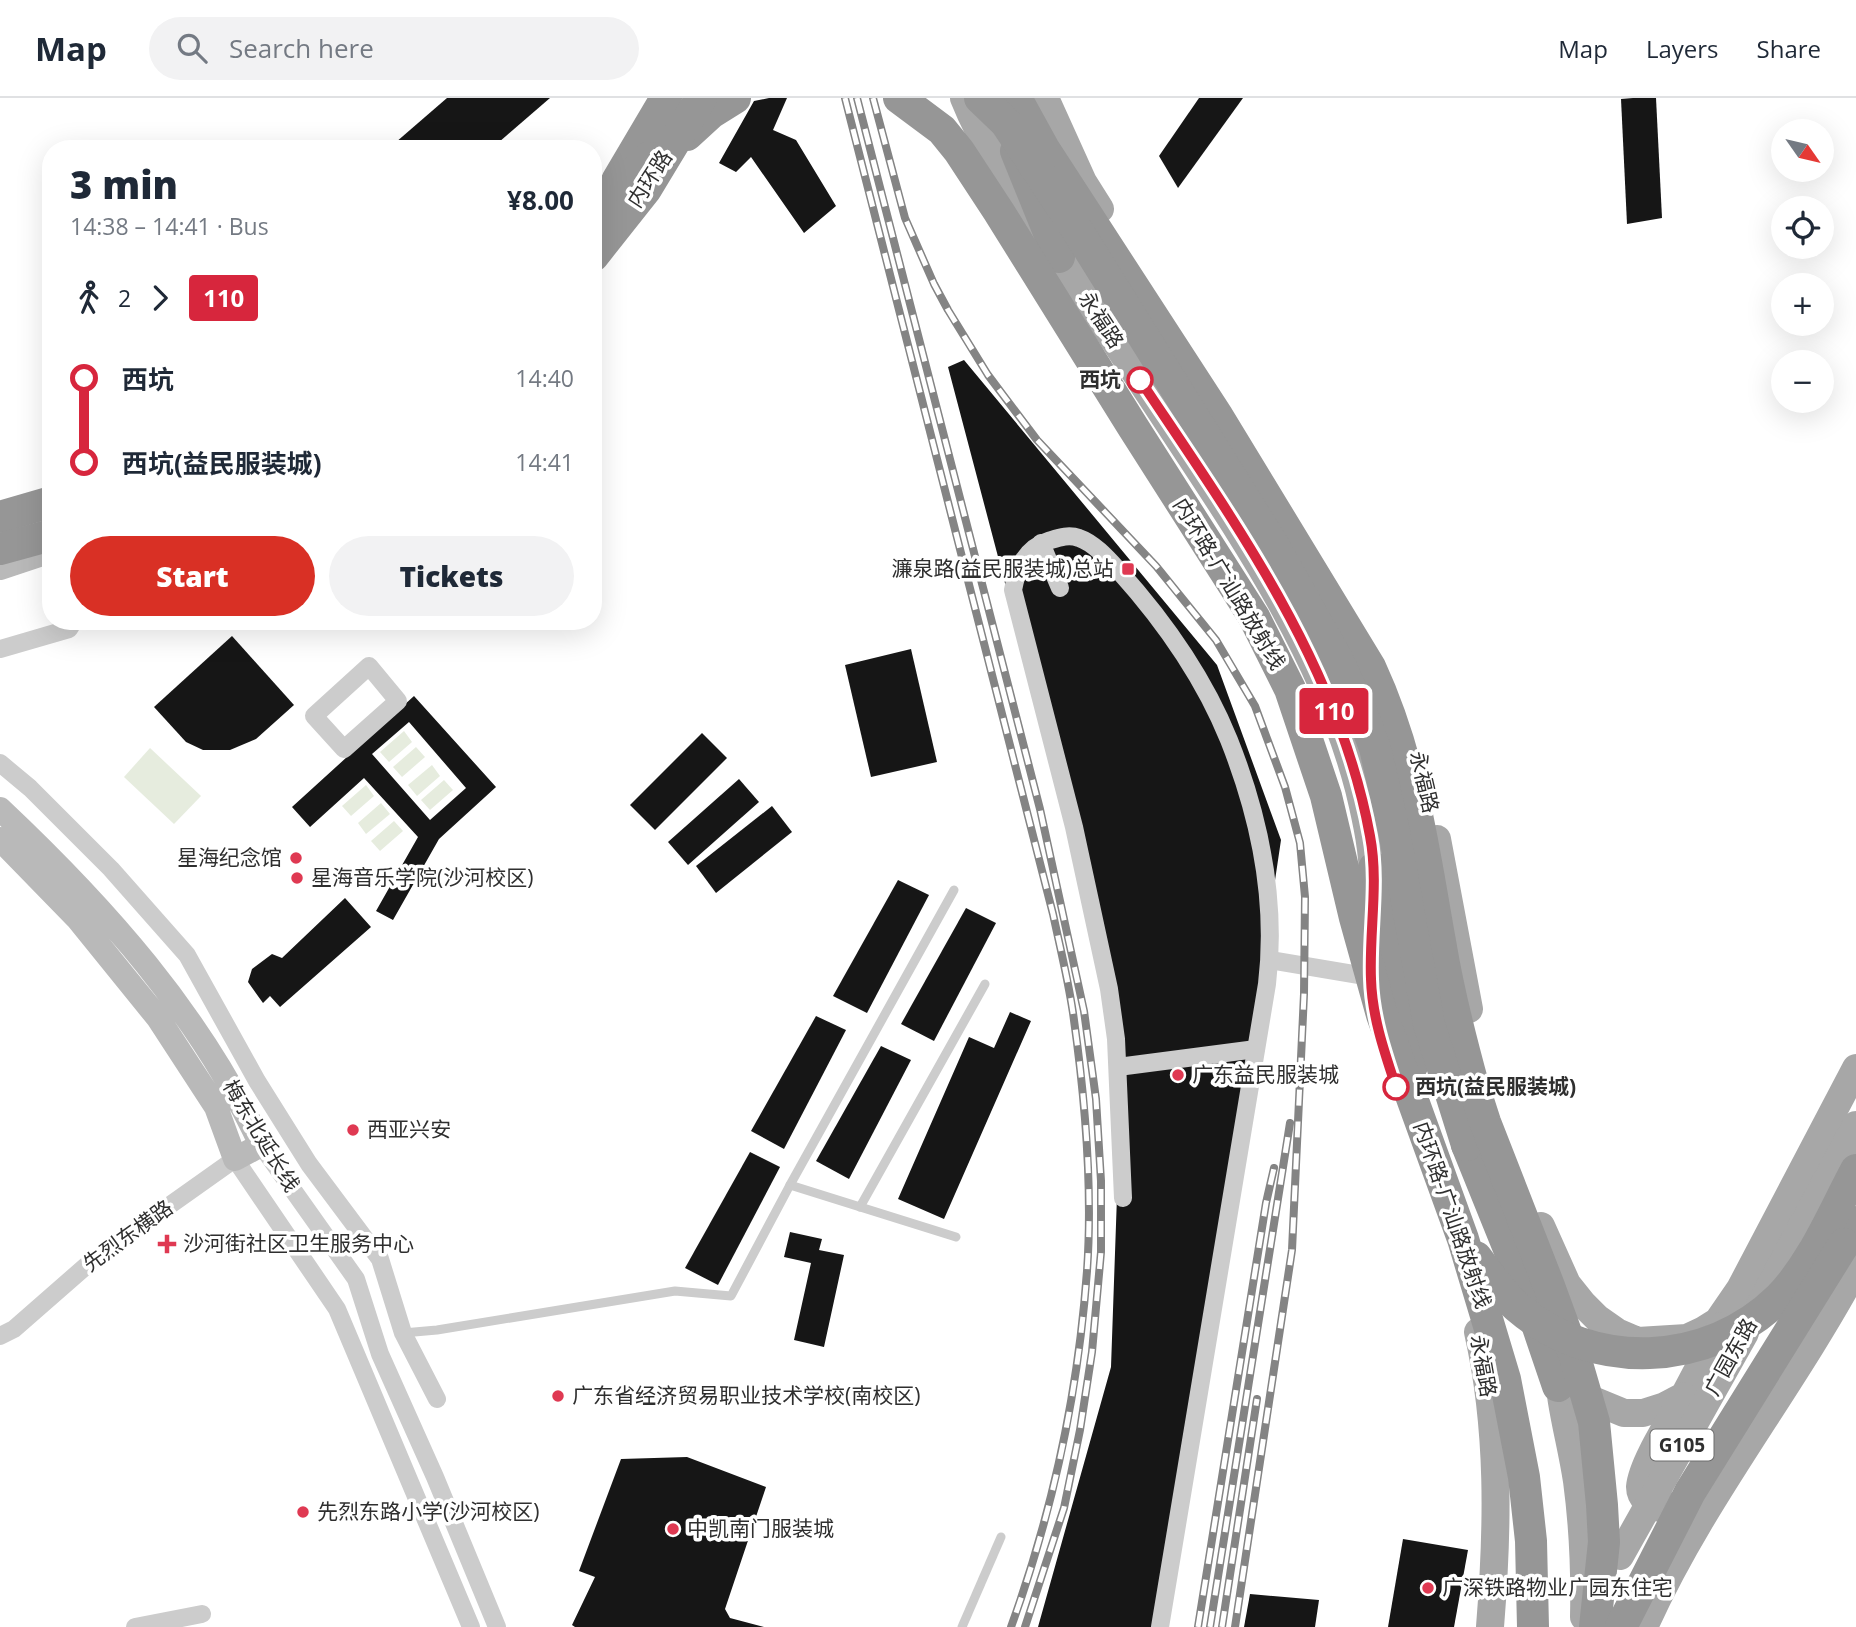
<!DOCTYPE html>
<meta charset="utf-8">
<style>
body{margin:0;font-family:"Open Sans","Noto Sans SC",sans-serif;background:#f2f2f3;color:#1f2937;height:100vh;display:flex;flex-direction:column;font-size:26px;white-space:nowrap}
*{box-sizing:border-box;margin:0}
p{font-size:23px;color:#747a83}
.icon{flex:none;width:38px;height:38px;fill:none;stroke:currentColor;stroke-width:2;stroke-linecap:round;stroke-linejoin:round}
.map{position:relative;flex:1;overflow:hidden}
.sheet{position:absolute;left:42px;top:42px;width:560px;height:490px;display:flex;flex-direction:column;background:#fff;border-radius:28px;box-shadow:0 7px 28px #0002}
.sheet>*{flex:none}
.badge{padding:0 14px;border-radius:5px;font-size:24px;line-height:46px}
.needle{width:46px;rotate:124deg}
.controls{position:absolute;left:1771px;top:21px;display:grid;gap:14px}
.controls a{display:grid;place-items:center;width:63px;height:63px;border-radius:50%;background:#fff;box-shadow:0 7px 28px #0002;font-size:35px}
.map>.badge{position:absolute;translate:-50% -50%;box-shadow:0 0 0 4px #fff}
.legs{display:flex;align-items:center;gap:10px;height:77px;padding:0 28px;font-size:23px}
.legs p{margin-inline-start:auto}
.overview{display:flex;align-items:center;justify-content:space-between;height:119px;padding:0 28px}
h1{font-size:38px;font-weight:800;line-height:52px}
.button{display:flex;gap:14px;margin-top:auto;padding:14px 28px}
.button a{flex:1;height:80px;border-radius:42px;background:#d93025;color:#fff;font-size:28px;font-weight:800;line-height:80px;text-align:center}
.button a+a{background:#f2f2f3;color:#1f2937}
ul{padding:0 28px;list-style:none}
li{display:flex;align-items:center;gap:24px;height:84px;font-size:26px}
li i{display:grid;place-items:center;width:10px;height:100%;margin:0 9px;background:currentColor}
li i::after{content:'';width:18px;height:18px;margin:-9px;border:5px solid;border-radius:50%;background:#fff}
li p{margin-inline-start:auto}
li:first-child i{background:linear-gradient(#0000 50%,currentColor 0)}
li:last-child i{background:linear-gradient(currentColor 50%,#0000 0)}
header{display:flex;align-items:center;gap:42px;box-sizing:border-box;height:98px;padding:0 35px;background:#fff;border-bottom:2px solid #e0e1e3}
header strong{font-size:33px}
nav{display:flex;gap:38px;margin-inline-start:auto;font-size:24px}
.search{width:490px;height:63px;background:#f2f2f3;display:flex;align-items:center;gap:18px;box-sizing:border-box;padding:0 24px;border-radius:38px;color:#747a83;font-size:26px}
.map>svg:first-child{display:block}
.green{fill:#e6ecde}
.building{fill:#161616;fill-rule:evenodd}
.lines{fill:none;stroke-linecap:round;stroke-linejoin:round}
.lane{stroke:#ccc;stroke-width:9}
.street{stroke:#ccc;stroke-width:18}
.secondary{stroke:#b9b9b9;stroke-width:24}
.primary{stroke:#a7a7a7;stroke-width:28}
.highway{stroke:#969696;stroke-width:32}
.rail-casing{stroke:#848484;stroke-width:8}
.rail{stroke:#fff;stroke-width:5;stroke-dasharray:16;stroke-linecap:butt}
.primary-bridge{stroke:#a7a7a7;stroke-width:28}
.highway-bridge{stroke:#969696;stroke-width:32}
.line-1-casing{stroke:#fff;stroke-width:16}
.line-1{stroke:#d7263d;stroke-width:10}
.stop-1-dot{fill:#fff;stroke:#d7263d;stroke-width:3.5}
.poi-dot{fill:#df3952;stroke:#fff;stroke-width:2.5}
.labels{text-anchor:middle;stroke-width:7;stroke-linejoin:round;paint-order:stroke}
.shield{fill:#fff;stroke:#6d6d6d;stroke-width:2}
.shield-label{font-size:19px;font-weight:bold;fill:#2f2f2f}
.street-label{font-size:21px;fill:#2f2f2f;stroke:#fff}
.stop-label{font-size:21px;font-weight:bold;fill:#2f2f2f;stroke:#fff;text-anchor:end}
.poi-label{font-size:21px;fill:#2f2f2f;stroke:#fff;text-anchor:start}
</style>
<header>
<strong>Map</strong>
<div class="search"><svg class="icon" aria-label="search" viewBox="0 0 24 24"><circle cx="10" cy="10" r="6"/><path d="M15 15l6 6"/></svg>Search here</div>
<nav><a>Map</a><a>Layers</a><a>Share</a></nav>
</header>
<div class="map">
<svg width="1856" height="1529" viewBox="0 0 1856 1529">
<rect width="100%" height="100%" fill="#fff"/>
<!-- green -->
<g class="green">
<polygon points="404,633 412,644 389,664 380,654"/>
<polygon points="416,649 425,659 402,679 393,669"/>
<polygon points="150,650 201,698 174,726 124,679"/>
<polygon points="432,667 440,678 417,698 408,687"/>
<polygon points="444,682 453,692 430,712 421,702"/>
<polygon points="366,687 374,698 351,718 342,708"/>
<polygon points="381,705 390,716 366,736 358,725"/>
<polygon points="394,723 403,733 380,753 371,743"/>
</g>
<!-- building -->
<g class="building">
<polygon points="447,0 550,0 491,51 388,51"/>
<polygon points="769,0 787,0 773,32 796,42 836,108 804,135 751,59 736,74 719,65 754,3"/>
<polygon points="1199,0 1243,0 1178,90 1159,58"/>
<polygon points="1633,0 1656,0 1662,120 1627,126 1621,1"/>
<polygon points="964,262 1217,567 1281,742 1164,1529 1038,1529 1111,1269 1117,1098 1103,857 948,269"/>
<polygon points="232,538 294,607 256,641 230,652 203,652 186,644 154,609"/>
<polygon points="911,551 937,664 871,679 845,567"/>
<path d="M414 598 496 689 439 741 393 822 376 813 418 739 364 680 310 729 292 709ZM409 624 466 690 430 722 372 656Z"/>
<polygon points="702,635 727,660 655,732 630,707"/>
<polygon points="739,681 759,704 688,767 668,744"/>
<polygon points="772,708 792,734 716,795 696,768"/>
<polygon points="898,782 929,797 867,915 833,898"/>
<polygon points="345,800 371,829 280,909 270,898 263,905 248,884 252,871 272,856 282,860"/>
<polygon points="966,810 996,825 934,943 901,926"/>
<polygon points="1010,914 1031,923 944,1121 898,1101 969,939 994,950"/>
<polygon points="816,918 846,932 784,1051 751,1033"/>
<polygon points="881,948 911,962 849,1081 816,1063"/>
<polygon points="750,1054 780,1069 718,1187 685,1170"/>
<polygon points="790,1134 822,1141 819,1152 844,1157 824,1249 794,1242 811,1165 784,1159"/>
<polygon points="687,1359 766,1389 725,1511 730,1520 764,1529 575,1529 572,1527 595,1479 579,1473 621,1361"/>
<polygon points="1403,1441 1468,1452 1454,1529 1388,1529"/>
<polygon points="1250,1496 1319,1502 1315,1529 1244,1529"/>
</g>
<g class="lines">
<!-- lane -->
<g class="lane">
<polyline points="790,1087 954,792"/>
<polyline points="860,1109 985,886"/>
<polyline points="403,1235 437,1232 675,1193 731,1198 790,1087 956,1139"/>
<polyline points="962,1529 1001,1439"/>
</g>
<!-- street -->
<g class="street">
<polyline points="1041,445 1060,490"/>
<polyline points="0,551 69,531 74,523"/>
<polygon points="369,568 398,603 344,651 314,618"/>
<polyline points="0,665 30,690 111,771 187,857 257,983 309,1066 380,1161 403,1235 437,1301"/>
<polyline points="1270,862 1371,879"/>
<polyline points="1118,969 1256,951"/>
<polyline points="261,1047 356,1181 380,1256 435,1379 497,1529"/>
<path d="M1123 1100 1116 941 1109 891 1074 729 1013 492C1017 471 1025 450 1048 443 1058 440 1068 436 1079 440 1094 445 1108 461 1119 473 1164 523 1204 580 1229 642 1260 720 1277 802 1267 886L1160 1529"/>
<polyline points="0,1238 14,1231 94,1161 235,1061 337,1211 471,1529"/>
<polyline points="135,1529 202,1516"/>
</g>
<!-- secondary -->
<g class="secondary">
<polyline points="0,470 51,453"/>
<path d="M0 711C104 809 200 916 261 1047L235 1061 216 1009 158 920 77 820 0 741"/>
</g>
<!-- primary -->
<g class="primary">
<path d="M964 0C988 60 1026 109 1062 163 1102 223 1141 284 1181 344 1253 453 1326 564 1359 691 1367 724 1374 756 1373 790"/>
<polyline points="1045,0 1083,84 1100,111"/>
<polyline points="1437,741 1469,911"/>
<polyline points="1541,1128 1567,1186 1583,1206 1597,1220 1617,1234 1638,1243 1687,1240 1702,1233 1718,1223 1740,1191 1856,970"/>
<polyline points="1755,1216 1856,1027"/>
<path d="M1478 1234C1500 1331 1498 1430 1490 1529"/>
<path d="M1558 1265C1559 1305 1571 1343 1577 1383 1583 1428 1585 1474 1584 1519"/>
<polyline points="1573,1294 1624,1315 1643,1315 1665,1308 1684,1298 1721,1228"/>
<path d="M1666 1407C1658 1411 1653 1411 1647 1404 1643 1400 1640 1395 1640 1389 1642 1365 1672 1320 1684 1298"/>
<path d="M1644 1529C1701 1402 1790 1293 1856 1170"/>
</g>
<!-- highway -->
<g class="highway">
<path d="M1016 0 1044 51 1218 319 1370 569C1413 662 1423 750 1441 849 1449 897 1461 943 1474 990"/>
<polyline points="1016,53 1059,159"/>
<polyline points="617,83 666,0"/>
<polyline points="0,419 51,404"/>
<polyline points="0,451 51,437"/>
<polyline points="1374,770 1383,837 1412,968"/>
<polyline points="1467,1047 1524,1188 1558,1288"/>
<polyline points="1844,1146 1856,1124"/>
</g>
<defs>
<g id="rail">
<path d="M845 0 1053 816C1060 849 1068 881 1073 915 1085 999 1093 1088 1087 1173 1078 1296 1053 1413 1011 1529"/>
<polyline points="857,0 1040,711 1084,913 1096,1001 1101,1083 1101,1154 1092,1254 1080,1332 1064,1410 1025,1529"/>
<polyline points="873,0 905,120 934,186 948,212 988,277 1037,342 1156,468 1216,542 1255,608 1285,689 1300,745 1305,799 1304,896 1292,1152 1235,1529"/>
<polyline points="1198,1529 1266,1105 1274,1070"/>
<polyline points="1210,1529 1290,1025"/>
<polyline points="1222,1529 1257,1301"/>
</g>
</defs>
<!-- rail casing -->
<use href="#rail" class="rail-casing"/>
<!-- rail -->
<use href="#rail" class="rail"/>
<!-- primary-bridge -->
<polyline class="primary-bridge" points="1620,1458 1745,1235"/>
<!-- highway-bridge -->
<g class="highway-bridge">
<polyline points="899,0 942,32 959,53 999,114 1133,329 1254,519 1290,591 1326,698 1355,820 1382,917 1463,1141 1505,1281 1524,1379 1531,1443 1533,1529"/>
<polyline points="980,0 1006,25 1074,127 1275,450 1338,563 1361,613 1375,650 1394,733 1429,926 1467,1047"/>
<polyline points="687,37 711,15 735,0"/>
<polyline points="593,118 648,60"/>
<polyline points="593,158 646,91 701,0"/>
<polyline points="1474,990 1485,1024 1549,1188 1575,1259 1594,1324 1602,1407 1604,1444 1595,1529"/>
<path d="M1476 1159C1489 1176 1501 1195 1517 1209 1592 1274 1708 1270 1779 1200 1813 1165 1833 1115 1856 1072"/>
<polyline points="1621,1529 1690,1394 1844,1146"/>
</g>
</g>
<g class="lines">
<defs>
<path id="line-1" d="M1140 282C1234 423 1339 567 1370 738 1379 785 1369 833 1371 881 1372 918 1384 953 1396 989"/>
</defs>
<!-- line-1 casing -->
<use href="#line-1" class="line-1-casing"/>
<!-- line-1 -->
<use href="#line-1" class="line-1"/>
</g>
<!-- markers -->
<g class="stop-1-dot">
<circle cx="1140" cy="282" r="12"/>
<circle cx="1396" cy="989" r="12"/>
</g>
<g class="poi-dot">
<rect x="1121" y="464" width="14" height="14" rx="3.5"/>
<circle cx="296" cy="760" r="7"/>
<circle cx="297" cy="780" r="7"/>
<circle cx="1178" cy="977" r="7"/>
<circle cx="353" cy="1032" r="7"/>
<path d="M163.5 1135.5h7v7h7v7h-7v7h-7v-7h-7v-7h7z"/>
<circle cx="558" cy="1298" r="7"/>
<circle cx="303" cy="1414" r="7"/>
<circle cx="673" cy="1431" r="7"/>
<circle cx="1428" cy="1490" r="7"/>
</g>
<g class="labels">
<!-- shield labels -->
<rect class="shield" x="1650.5" y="1331.5" width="63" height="31" rx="5"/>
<g class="shield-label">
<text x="1682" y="1354">G105</text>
</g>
<!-- street labels -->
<g class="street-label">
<text transform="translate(650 81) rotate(-57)" y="7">内环路</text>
<text transform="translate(1101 222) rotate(57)" y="7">永福路</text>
<text transform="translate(1229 486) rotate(59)" y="7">内环路-广汕路放射线</text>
<text transform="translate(1424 684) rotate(77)" y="7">永福路</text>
<text transform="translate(261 1038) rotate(59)" y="7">梅东北延长线</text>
<text transform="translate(1452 1117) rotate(71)" y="7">内环路-广汕路放射线</text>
<text transform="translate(128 1138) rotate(-36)" y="7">先烈东横路</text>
<text transform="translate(1731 1259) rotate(-61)" y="7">广园东路</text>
<text transform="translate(1483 1268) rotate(80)" y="7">永福路</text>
</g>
<!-- stop labels -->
<g class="stop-label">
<text x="1121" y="289">西坑</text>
<text x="1415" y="996" text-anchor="start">西坑(益民服装城)</text>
</g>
<!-- poi labels -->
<g class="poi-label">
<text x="1114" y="478" text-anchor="end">濂泉路(益民服装城)总站</text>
<text x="282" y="767" text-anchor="end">星海纪念馆</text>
<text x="311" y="787">星海音乐学院(沙河校区)</text>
<text x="1192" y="984">广东益民服装城</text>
<text x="367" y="1039">西亚兴安</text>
<text x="183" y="1153">沙河街社区卫生服务中心</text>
<text x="572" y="1305">广东省经济贸易职业技术学校(南校区)</text>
<text x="317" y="1421">先烈东路小学(沙河校区)</text>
<text x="687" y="1438">中凯南门服装城</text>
<text x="1442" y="1497">广深铁路物业广园东住宅</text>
</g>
</g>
</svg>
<div class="controls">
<a><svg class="needle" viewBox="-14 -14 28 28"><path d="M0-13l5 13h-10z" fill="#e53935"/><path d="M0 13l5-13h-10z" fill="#747a83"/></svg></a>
<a><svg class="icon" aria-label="locate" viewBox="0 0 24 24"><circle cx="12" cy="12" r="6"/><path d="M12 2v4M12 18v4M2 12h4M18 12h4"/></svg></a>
<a>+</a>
<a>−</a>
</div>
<b class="badge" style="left:1334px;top:613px;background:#d7263d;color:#fff">110</b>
<section class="sheet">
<div class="overview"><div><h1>3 min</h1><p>14:38 – 14:41 · Bus</p></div><b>¥8.00</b></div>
<div class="legs"><svg class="icon" aria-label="walk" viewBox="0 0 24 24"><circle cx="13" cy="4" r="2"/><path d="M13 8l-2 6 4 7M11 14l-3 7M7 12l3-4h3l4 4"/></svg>2<svg class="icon" aria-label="forward" viewBox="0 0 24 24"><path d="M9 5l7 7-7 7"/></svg><b class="badge" style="background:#d7263d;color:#fff">110</b></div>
<ul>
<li><i style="color:#d7263d"></i><b>西坑</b><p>14:40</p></li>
<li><i style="color:#d7263d"></i><b>西坑(益民服装城)</b><p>14:41</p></li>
</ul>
<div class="button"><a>Start</a><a>Tickets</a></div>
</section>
</div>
